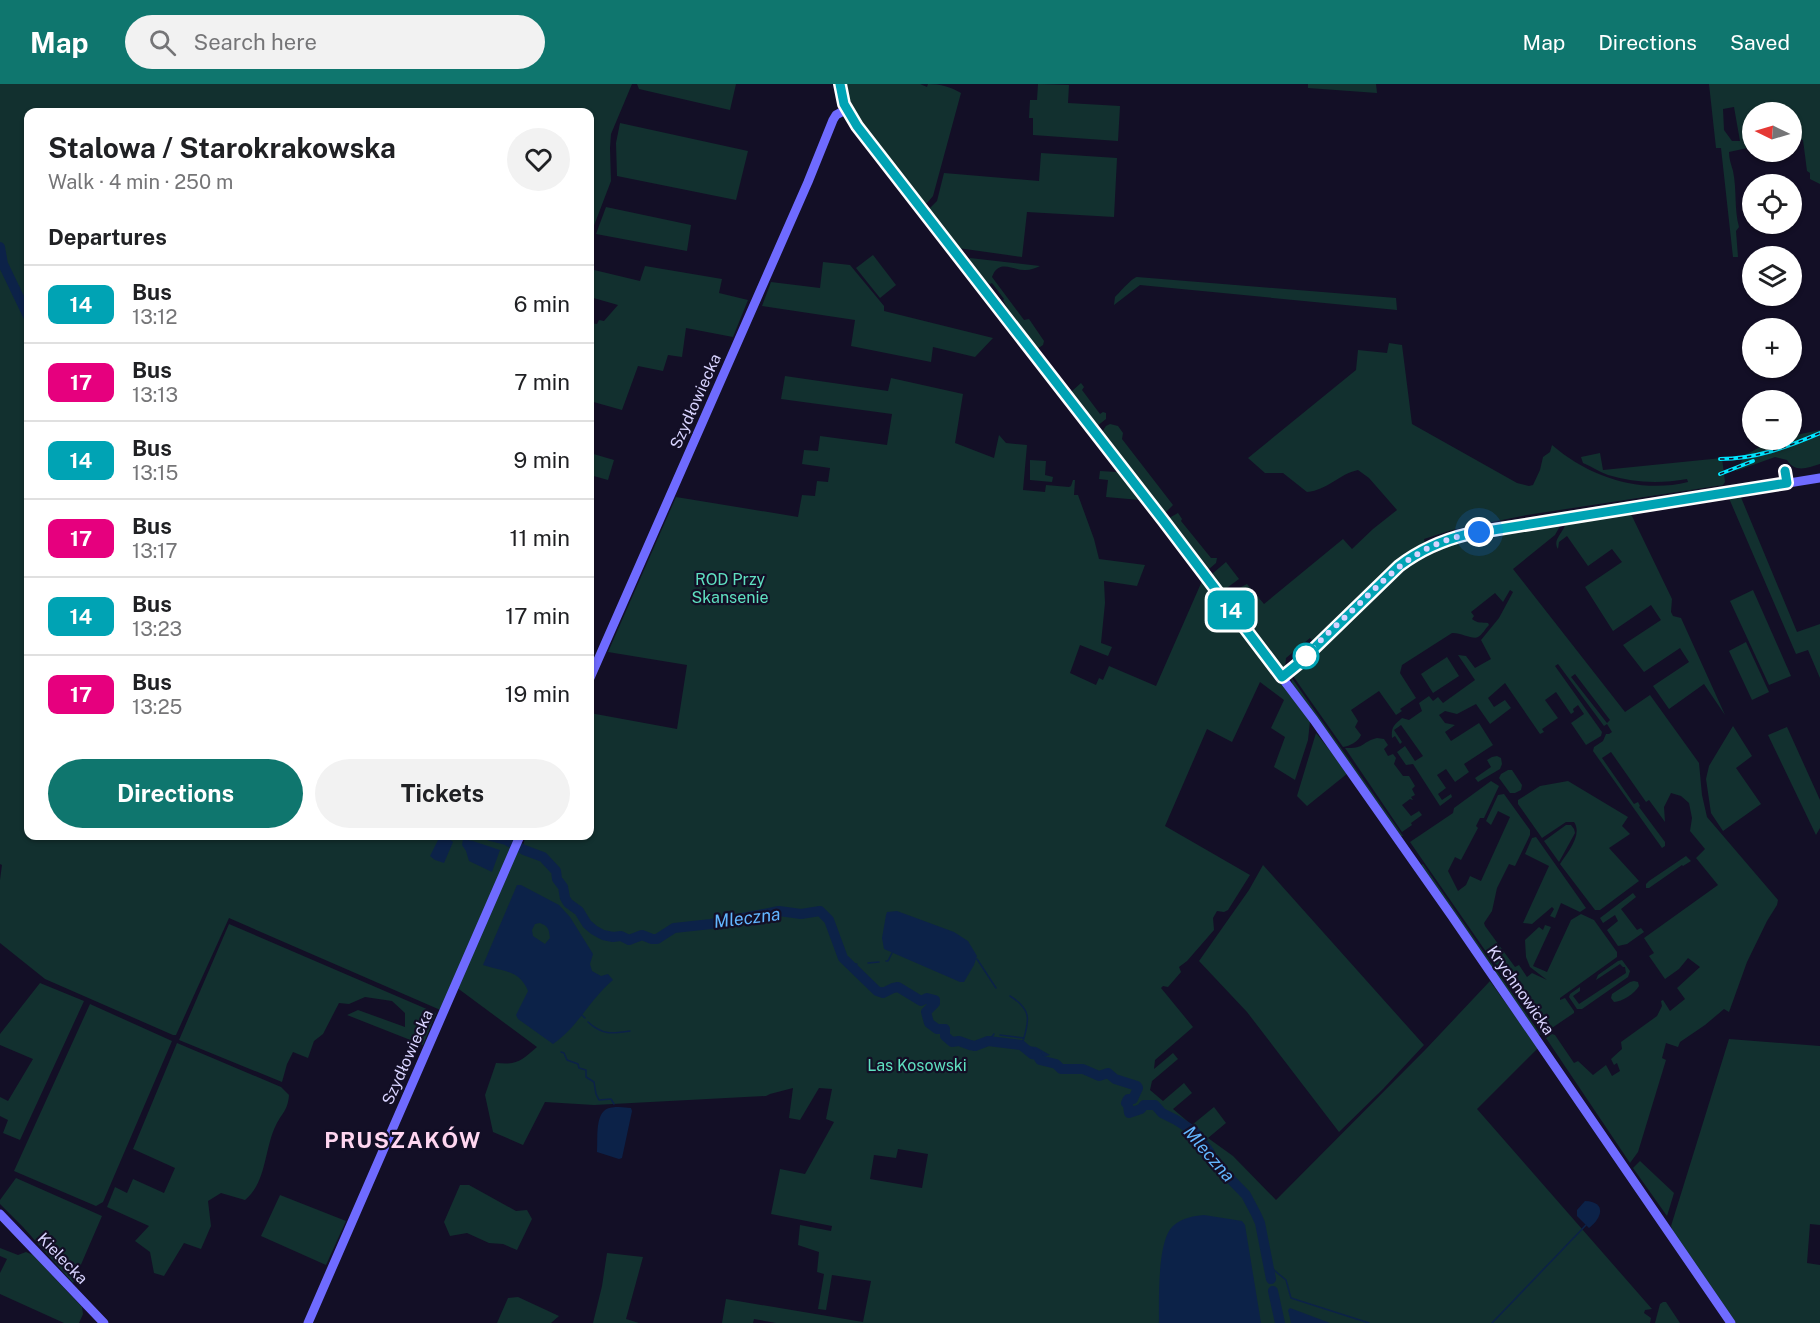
<!DOCTYPE html>
<meta charset="utf-8">
<style>
body{margin:0;font-family:"Public Sans",sans-serif;background:#f2f2f2;color:#202124;height:100vh;display:flex;flex-direction:column;font-size:22px;white-space:nowrap}
*{box-sizing:border-box;margin:0}
p{font-size:20px;color:#757577}
.icon{flex:none;width:33px;height:33px;fill:none;stroke:currentColor;stroke-width:2;stroke-linecap:round;stroke-linejoin:round}
.map{position:relative;flex:1;overflow:hidden}
.drawer{position:absolute;left:24px;top:24px;width:570px;height:732px;display:flex;flex-direction:column;background:#fff;border-radius:12px;box-shadow:0 2px 4px #0004}
.drawer>*{flex:none}
.badge{padding:0 12px;border-radius:9px;font-size:21px;line-height:39px}
.needle{width:39px;rotate:275deg}
.buttons{position:absolute;left:1742px;top:18px;display:grid;gap:12px}
.buttons a{display:grid;place-items:center;width:60px;height:60px;border-radius:50%;background:#fff;box-shadow:0 2px 4px #0004;font-size:30px}
.you{position:absolute;width:30px;height:30px;margin:-15px;border:4px solid #fff;border-radius:50%;background:#1a73e8;box-shadow:0 0 0 9px #1a73e833}
.map>.badge{position:absolute;translate:-50% -50%;box-shadow:0 0 0 3px #fff}
h2{padding:0 24px;font-size:22px;line-height:54px}
.round{display:grid;place-items:center;flex:none;width:63px;height:63px;border-radius:32px;background:#f2f2f2}
.overview{display:flex;align-items:center;justify-content:space-between;height:102px;padding:0 24px}
h1{font-size:28px;font-weight:700;line-height:45px}
.primary-button{display:flex;gap:12px;margin-top:auto;padding:12px 24px}
.primary-button a{flex:1;height:69px;border-radius:36px;background:#0f766e;color:#fff;font-size:24px;font-weight:700;line-height:69px;text-align:center}
.primary-button a+a{background:#f2f2f2;color:#202124}
ul{padding:0;list-style:none}
li{display:flex;align-items:center;gap:18px;height:78px;padding:0 24px;border-top:2px solid #e0e0e0}
li div{flex:1}
li b{display:block;font-size:22px}
li em{font-style:normal}
li .badge{min-width:66px;font-weight:700;text-align:center}
header{display:flex;align-items:center;gap:36px;box-sizing:border-box;height:84px;padding:0 30px;background:#0f766e;color:#fff}
header strong{font-size:28px}
nav{display:flex;gap:33px;margin-inline-start:auto;font-size:21px}
.search{width:420px;height:54px;background:#f2f2f2;display:flex;align-items:center;gap:15px;box-sizing:border-box;padding:0 21px;border-radius:33px;color:#757577;font-size:22px}
.map>svg:first-child{display:block}
.green{fill:#12302f;fill-rule:evenodd}
.water{fill:#0c2248;fill-rule:evenodd}
.lines{fill:none;stroke-linecap:round;stroke-linejoin:round}
.stream{stroke:#0c2248;stroke-width:1.5}
.river{stroke:#0c2248;stroke-width:10}
.secondary{stroke:#6f6bff;stroke-width:9}
.rail-casing{stroke:#00e5ff;stroke-width:4}
.rail{stroke:#130f26;stroke-width:1.5;stroke-dasharray:4.5;stroke-linecap:butt}
.line-casing{stroke:#fff;stroke-width:14}
.line{stroke:#00a3b4;stroke-width:9}
.walk{stroke:#d9d4ff;stroke-width:6;stroke-dasharray:0 10.8}
.stop-dot{fill:#fff;stroke:#00a3b4;stroke-width:3}
.labels{text-anchor:middle;stroke-width:4.5;stroke-linejoin:round;paint-order:stroke}
.street-label{font-size:16px;fill:#d9d4ff;stroke:#130f26}
.park-label{font-size:16px;fill:#5fe0c0;stroke:#130f26}
.water-label{font-size:18px;font-style:italic;fill:#62b6ff;stroke:#130f26}
.district-label{font-size:22px;font-weight:bold;letter-spacing:1.5px;fill:#ffd6f0;stroke:#130f26}
</style>
<header>
<strong>Map</strong>
<div class="search"><svg class="icon" aria-label="search" viewBox="0 0 24 24"><circle cx="10" cy="10" r="6"/><path d="M15 15l6 6"/></svg>Search here</div>
<nav><a>Map</a><a>Directions</a><a>Saved</a></nav>
</header>
<div class="map">
<svg width="1820" height="1239" viewBox="0 0 1820 1239">
<rect width="100%" height="100%" fill="#130f26"/>
<!-- green -->
<g class="green">
<path d="M0 0H632L611 50 610 64 611 97 590 152V28H28V752H516L515 757 523 761 526 752H590V629L677 645 687 581 608 568 676 413 798 433 802 411 815 412 817 397 828 398 830 384 802 380 804 366 818 367 820 352 887 361 892 330 781 315 785 292 888 307 891 294 963 310 955 359 994 374 999 351 1006 359 1027 361 1023 406 1045 408 1046 401 1069 403 1071 402 1073 396H1075L1074 411H1078L1094 455 1099 475 1145 481 1137 502 1104 497 1105 519 1101 559 1112 563 1108 572 1080 561 1070 589 1096 601 1099 594 1103 596 1109 582 1156 602 1202 497 1206 502 1208 500 1310 637 1308 656 1295 696 1274 683 1285 653 1271 644 1284 616 1260 598 1232 658 1207 645 1165 742 1250 791 1228 826 1224 828 1217 827 1213 834 1214 846 1187 877 1179 883 1181 888 1168 903 1163 902 1161 904 1193 943 1155 976 1154 985 1173 969 1178 975 1152 997 1150 1006 1163 1017 1184 999 1192 1009 1173 1025 1192 1041 1214 1023 1226 1039 1208 1054 1233 1072 1276 1116 1426 965 1490 897 1538 964 1477 1025 1652 1225 1645 1226 1644 1229 1651 1234 1650 1239H776L754 1235 753 1239H722L726 1215 863 1238 871 1197 832 1191 826 1226 818 1225 824 1190 817 1188 819 1168 798 1161 800 1141 831 1147 832 1142 771 1130 780 1085 805 1090 834 1038 826 1035 832 1005 819 1004 800 1036 789 1034 793 1004 770 1010 766 1012 594 1021 545 1018 523 1061 493 1048 485 1011 496 979C518 981 521 977 537 963L456 903 445 928 229 834 176 951H173L45 895 0 859V796L2 781 0 780ZM898 1065 928 1070 922 1104 870 1095 874 1071 896 1074Z"/>
<polygon points="637,0 736,0 730,26 639,5"/>
<path d="M847 0H920L927 3 928 0C940 0 951 3 961 9L933 112 927 119H924L857 32 850 17Z"/>
<polygon points="1038,0 1069,1 1068,19 1120,22 1118,57 1033,51 1033,34 1029,34 1030,16 1037,16"/>
<polygon points="1308,0 1376,0 1377,9 1308,4"/>
<path d="M1709 0H1820V100L1810 95V89L1807 87 1803 56 1791 57V28H1752V63L1729 68C1729 75 1731 80 1733 87 1737 106 1734 125 1739 143L1736 147 1738 173H1733L1721 64H1716ZM1734 23 1740 57H1732L1724 46 1723 25Z"/>
<polygon points="620,39 748,67 736,116 617,92 616,59"/>
<polygon points="1041,69 1117,74 1114,133 1027,128 1022,173 958,164 929,125 937,117 944,89 1039,97"/>
<polygon points="606,123 691,141 687,167 596,150"/>
<polygon points="873,171 896,201 880,214 856,184"/>
<path d="M970 174 1040 182C1036 184 1030 186 1026 186 1013 187 999 174 992 193L1024 236 1029 235 1044 257 1043 261 1037 265 1012 233 1003 216 1004 215 992 199 990 200 981 193 968 177Z"/>
<polygon points="823,178 850,181 884,222 884,227 993,254 975,273 933,263 931,278 851,262 855,236 762,222 771,198 820,204"/>
<polygon points="645,182 722,195 719,209 748,216 733,253 686,244 682,273 668,271 663,287 638,282 622,326 590,317 590,239 597,240 599,236 604,237 618,221 590,213 590,185 640,197"/>
<path d="M1137 193 1396 214 1397 226 1140 201 1114 221 1115 213C1120 208 1132 194 1137 193Z"/>
<path d="M1389 259 1402 261 1412 340 1517 399 1529 402 1533 401 1540 386 1543 373 1550 368 1552 361C1589 393 1640 410 1688 398L1687 395C1660 400 1634 399 1608 391 1599 388 1591 382 1583 379L1581 373 1600 369 1603 386 1722 374 1725 398 1723 401 1527 431 1452 446 1424 455 1425 459 1454 447 1519 435 1725 402 1723 405 1455 450 1376 498 1314 558 1310 554 1286 574 1285 585 1277 582 1227 511 1234 506 1252 529 1253 528 1237 505 1247 500 1264 520 1343 455 1352 465 1373 445 1397 426 1369 394 1358 386C1339 390 1328 406 1307 408L1283 389H1265L1248 374 1356 286 1358 266 1387 269Z"/>
<polygon points="1081,299 1084,303 1082,306 1100,330 1103,328 1106,329 1106,335 1097,342 1071,308"/>
<polygon points="1110,340 1118,342 1123,349 1122,355 1173,421 1165,429 1102,348 1106,342"/>
<path d="M1820 346V380C1807 384 1795 389 1787 376L1775 373 1736 387 1745 371 1764 361V356H1791V352Z"/>
<polygon points="590,369 614,376 608,396 590,391"/>
<polygon points="1030,376 1046,377 1045,391 1053,393 1052,398 1030,396"/>
<polygon points="1100,387 1117,388 1140,416 1106,413 1108,396 1099,395"/>
<polygon points="1740,411 1797,548 1820,540 1820,594 1808,566 1796,570 1728,412"/>
<path d="M1630 428 1672 515 1671 528 1673 532 1681 534 1725 631 1704 600 1669 625 1653 602 1689 578 1680 564 1644 588 1623 561 1661 536 1651 521 1613 547 1585 503 1622 478 1612 465 1588 482 1567 452 1559 458 1558 465C1552 455 1564 449 1566 438Z"/>
<polygon points="1178,429 1182,435 1181,437 1211,474 1217,474 1216,479 1209,485 1169,434"/>
<path d="M1558 439 1560 442 1555 451 1513 485 1625 628 1650 611 1699 679 1702 711 1707 733 1778 816 1777 821 1767 837 1747 878 1729 928 1724 925 1705 941 1680 958 1678 963 1666 959 1662 974 1666 976 1638 1068 1630 1079 1546 954 1552 950 1555 951 1574 979 1578 977 1593 991 1606 981 1612 992 1620 987 1617 979 1614 981 1611 975 1622 965 1621 958 1657 932 1662 922 1661 917 1663 916 1670 927 1685 915 1677 904 1700 883 1688 874 1679 885 1665 895 1649 872 1654 869 1644 854 1718 801 1696 774 1705 765 1690 747 1692 734 1689 719 1681 712 1671 709 1664 723 1665 738 1649 716 1646 718 1611 668 1602 674 1634 720 1638 718 1640 722 1639 723 1665 758V762L1662 764 1593 667 1594 663 1603 657 1606 650H1609L1612 648 1607 640 1604 642 1558 580 1555 582 1602 648 1601 652 1586 661 1571 639 1584 630 1578 621 1573 625 1574 628 1571 630 1556 608 1545 616 1558 634 1542 645 1544 648 1540 650 1505 599 1488 614 1494 623 1505 616 1511 624 1490 640 1476 620 1457 630 1445 627 1439 631 1445 639 1455 641 1445 648 1451 657 1479 639 1493 661 1464 680 1469 688 1455 698 1446 685 1437 691 1446 704 1438 710 1442 716 1451 710 1452 713 1440 722 1413 680 1406 681 1397 668 1405 662 1415 677 1423 672 1401 641 1394 646 1402 658 1400 660 1395 652 1392 654C1391 643 1394 641 1402 634L1409 636 1422 627 1419 619 1429 612 1433 617 1438 613 1443 619 1475 596 1458 571 1466 572 1475 584 1491 575 1481 556 1499 534 1513 508 1510 506 1503 518 1495 509 1471 528 1474 532 1472 535C1478 540 1482 538 1488 539L1489 541C1486 544 1482 551 1478 553 1473 556 1460 548 1452 549L1402 581 1400 589 1416 614 1400 625 1402 627 1396 631 1379 607 1351 626 1358 637 1355 643 1361 651C1358 658 1350 662 1343 663L1293 592 1317 566 1399 488 1428 469 1473 453ZM1575 590 1610 636 1607 639 1571 593Z"/>
<polygon points="1226,478 1239,495 1224,506 1212,490"/>
<polygon points="1753,506 1791,592 1769,601 1730,517"/>
<polygon points="1746,558 1769,608 1752,616 1729,567"/>
<polygon points="1447,573 1459,592 1433,609 1421,590"/>
<polygon points="1291,593 1403,752 1401,752 1292,600"/>
<polygon points="1733,642 1752,672 1736,684 1761,720 1723,747 1711,729 1706,695 1709,682"/>
<polygon points="1787,643 1820,716 1820,744 1816,751 1768,651"/>
<polygon points="1316,649 1348,689 1307,722 1297,712"/>
<path d="M1377 654 1384 655 1388 661 1384 665 1388 672 1393 670 1396 674 1394 680 1403 692H1409L1415 702 1412 705 1415 711 1411 713 1413 716 1410 715 1402 721 1411 732 1419 727 1422 731 1411 739 1412 741 1402 748 1345 664C1365 665 1361 658 1377 654Z"/>
<polygon points="1497,672 1501,674 1502,680 1500,685 1478,698 1475,694 1491,683 1487,676 1492,673"/>
<polygon points="1508,686 1512,686 1522,701 1521,706 1515,709 1510,709 1499,694 1501,690"/>
<polygon points="1491,697 1499,702 1484,734 1480,734 1476,742 1478,744 1461,776 1455,773 1448,787 1458,807 1466,801 1470,792 1481,797 1510,733 1498,727 1491,741 1486,737 1498,711 1504,710 1530,746 1530,751 1515,782 1509,780 1497,804 1492,827 1484,839 1485,842 1515,883 1519,881 1527,893 1532,889 1547,896 1530,883 1526,873 1525,856 1539,843 1543,846 1545,841 1551,843 1533,882 1547,888 1571,836 1581,830 1594,836 1617,868 1617,873 1560,914 1560,916 1565,914 1574,927 1574,929 1543,950 1410,758 1453,729 1454,724"/>
<path d="M1568 697 1628 733 1622 742 1630 750 1609 764 1639 797 1600 826H1595L1560 780C1567 769 1583 751 1574 738H1566L1542 754 1518 720V716L1540 702Z"/>
<polygon points="1566,741 1571,741 1574,745 1575,749 1559,778 1544,757"/>
<polygon points="1536,753 1586,824 1580,828 1561,819 1555,834 1550,832 1554,825 1552,823 1532,840 1523,839 1549,782 1525,770 1532,754"/>
<polygon points="1686,772 1691,777 1683,782 1682,781 1649,804 1646,804 1646,800 1649,797"/>
<polygon points="1423,780 1541,951 1537,950 1421,781"/>
<polygon points="1263,781 1424,961 1383,1005 1339,1048 1247,928 1199,877 1249,806"/>
<polygon points="1633,809 1636,813 1621,825 1637,846 1641,844 1644,848 1627,860 1618,862 1607,846 1618,837 1615,831 1603,839 1600,834"/>
<polygon points="229,840 436,929 423,961 347,931 358,926 405,943 405,929 392,917 365,913 349,920 339,919 323,950 314,957 308,974 293,968 287,980 282,998 179,956"/>
<polygon points="1622,876 1630,887 1628,893 1582,925 1577,925 1569,913 1570,910 1580,903 1580,907 1573,912 1579,920 1626,889 1625,883 1623,883 1620,880 1596,896 1598,891 1618,877"/>
<path d="M1634 897 1638 898 1639 902C1635 909 1622 918 1614 918L1611 914 1612 910 1630 898Z"/>
<polygon points="40,899 84,917 20,1056 3,1049 8,1036 0,1032 0,1013 8,1017 33,975 0,961 0,950"/>
<polygon points="90,920 172,957 103,1118 96,1122 14,1087"/>
<polygon points="1729,955 1820,962 1820,1141 1810,1140 1807,1179 1820,1181 1820,1239 1736,1239 1673,1148 1671,1142"/>
<path d="M177 959 281 1003 289 1011C288 1026 282 1029 276 1041 264 1065 267 1098 245 1116L221 1109 208 1117 211 1142 201 1165 184 1159 164 1192 154 1189 150 1168 135 1157 149 1142 107 1123 115 1103 127 1109 133 1095 164 1109 175 1084 133 1065Z"/>
<polygon points="1640,1077 1674,1109 1667,1132 1633,1084"/>
<polygon points="16,1094 102,1132 73,1199 23,1143 0,1120 0,1116"/>
<polygon points="460,1101 469,1101 516,1127 527,1126 532,1135 517,1166 503,1160 489,1159 467,1149 450,1152 444,1138"/>
<polygon points="280,1111 346,1137 326,1181 261,1152"/>
<polygon points="0,1164 18,1171 26,1168 33,1171 82,1223 83,1230 79,1239 64,1239 0,1210 0,1189 7,1175 0,1172"/>
<polygon points="607,1169 643,1173 626,1235 639,1239 593,1239 602,1202"/>
<polygon points="518,1213 559,1232 551,1239 497,1239 508,1214"/>
<polygon points="1663,1218 1666,1218 1680,1239 1655,1239 1660,1220"/>
</g>
<!-- water -->
<g class="water">
<polygon points="440,752 447,753 453,758 444,779 435,776 430,772"/>
<polygon points="463,755 473,757 500,766 492,788 469,777 466,767 462,761"/>
<path d="M517 801H521L559 821 570 833 593 870 590 880 592 887 601 892 608 890 613 896C590 915 578 943 553 960L518 935 516 931 528 907C519 885 503 888 483 881ZM540 839C548 842 549 845 550 854L545 860 533 852 532 846 535 840Z"/>
<polygon points="897,827 954,848 968,857 977,872 974,881 964,898 960,898 884,865 882,854 886,831 887,828"/>
<path d="M1020 957 1025 958 1027 962 1036 963 1050 971C1036 976 1025 965 1012 962V959H1018Z"/>
<path d="M619 1023 631 1024 632 1027 622 1074 619 1075 597 1068C598 1056 595 1034 605 1026 609 1023 615 1023 619 1023Z"/>
<path d="M1585 1117C1607 1118 1602 1134 1589 1144L1577 1132V1126Z"/>
<path d="M1204 1131 1242 1137 1245 1141 1261 1239H1159C1159 1218 1157 1156 1173 1142 1182 1134 1193 1132 1204 1131Z"/>
<polygon points="1290,1224 1330,1239 1291,1239 1288,1226"/>
</g>
<g class="lines">
<!-- stream -->
<g class="stream">
<polyline points="977,875 996,904"/>
<polyline points="886,877 888,877 892,869"/>
<polyline points="868,879 879,878"/>
<polyline points="850,881 857,880"/>
<path d="M1010 912C1031 925 1030 935 1023 957"/>
<polyline points="582,931 585,934"/>
<path d="M588 938C602 951 612 950 630 947"/>
<polyline points="1000,951 1023,954"/>
<polyline points="988,957 994,950"/>
<polyline points="561,968 564,969 567,976 578,980 579,984 586,986 586,993 594,998 596,1010 599,1016 611,1015 614,1020"/>
<polyline points="1269,1182 1286,1196 1291,1214 1369,1239"/>
<polyline points="1492,1239 1586,1141"/>
</g>
<!-- river -->
<g class="river">
<polyline points="0,163 3,180 28,232"/>
<polyline points="490,752 506,756 524,766 543,773 556,787 557,795 563,803 565,814 568,819 579,827 587,840 594,846 603,851 613,853 621,852 629,856 642,851 652,855 657,855 674,844 711,840 779,827 801,830 820,827 829,836 843,874 877,907 883,909 893,904 898,903 921,917 927,914 935,916 935,919 926,928 929,939 937,945 945,945 945,952 952,958 959,957 970,961 975,962 988,957 1021,961 1032,970 1037,971 1040,976 1056,980 1061,985 1083,985 1099,992 1108,989 1115,995 1137,1002 1138,1004 1133,1015 1128,1015 1126,1019 1128,1021 1129,1029 1141,1025 1144,1021 1155,1021 1162,1029 1176,1036 1195,1048 1210,1069 1210,1074 1246,1111 1256,1130 1260,1139 1271,1195"/>
<polyline points="1273,1207 1280,1239"/>
</g>
<!-- secondary -->
<g class="secondary">
<polyline points="840,0 844,20 857,42 1163,436 1314,636 1451,831 1731,1239"/>
<polyline points="1282,593 1298,580 1399,482 1411,473 1430,463 1468,450 1820,394"/>
<polyline points="590,594 808,98 833,36 836,31 847,25"/>
<polyline points="0,1130 104,1239"/>
<polyline points="308,1239 520,752"/>
</g>
<defs>
<g id="rail">
<path d="M1720 375C1756 375 1787 363 1820 349"/>
<polyline points="1720,390 1753,377"/>
</g>
</defs>
<!-- rail casing -->
<use href="#rail" class="rail-casing"/>
<!-- rail -->
<use href="#rail" class="rail"/>
</g>
<g class="lines">
<defs>
<path id="line" d="M840 0 844 20 857 42 1163 436 1282 593 1298 580 1399 482C1420 466 1443 456 1468 450L1787 399 1785 387"/>
</defs>
<!-- line casing -->
<use href="#line" class="line-casing"/>
<!-- line -->
<use href="#line" class="line"/>
<!-- walk -->
<path class="walk" d="M1306 572C1321 555 1339 539 1355 524 1396 484 1420 458 1479 448"/>
</g>
<!-- markers -->
<circle class="stop-dot" cx="1306" cy="572" r="12"/>
<g class="labels">
<!-- street labels -->
<g class="street-label">
<text transform="translate(695 317) rotate(-66)" y="6">Szydłowiecka</text>
<text transform="translate(1521 906) rotate(55)" y="6">Krychnowicka</text>
<text transform="translate(407 973) rotate(-66)" y="6">Szydłowiecka</text>
<text transform="translate(63 1174) rotate(46)" y="6">Kielecka</text>
</g>
<!-- park labels -->
<g class="park-label">
<text x="730" y="501">ROD Przy<tspan x="730" dy="18">Skansenie</tspan></text>
<text x="917" y="987">Las Kosowski</text>
</g>
<!-- water labels -->
<g class="water-label">
<text transform="translate(747 834) rotate(-7)" y="6">Mleczna</text>
<text transform="translate(1209 1070) rotate(49)" y="6">Mleczna</text>
</g>
<!-- district labels -->
<g class="district-label">
<text x="403" y="1064">PRUSZAKÓW</text>
</g>
</g>
</svg>
<div class="buttons">
<a><svg class="needle" viewBox="-14 -14 28 28"><path d="M0-13l5 13h-10z" fill="#e53935"/><path d="M0 13l5-13h-10z" fill="#757577"/></svg></a>
<a><svg class="icon" aria-label="locate" viewBox="0 0 24 24"><circle cx="12" cy="12" r="6"/><path d="M12 2v4M12 18v4M2 12h4M18 12h4"/></svg></a>
<a><svg class="icon" aria-label="layers" viewBox="0 0 24 24"><path d="M12 4l9 5-9 5-9-5zM3 14l9 5 9-5"/></svg></a>
<a>+</a>
<a>−</a>
</div>
<div class="you" style="left:1479px;top:448px"></div>
<b class="badge" style="left:1231px;top:526px;background:#00a3b4;color:#fff">14</b>
<section class="drawer">
<div class="overview"><div><h1>Stalowa / Starokrakowska</h1><p>Walk · 4 min · 250 m</p></div><a class="round"><svg class="icon" aria-label="heart" viewBox="0 0 24 24"><path d="M12 20l-8-8c-3-5 5-10 8-4 3-6 11-1 8 4z"/></svg></a></div>
<h2>Departures</h2>
<ul>
<li><span class="badge" style="background:#00a3b4;color:#fff">14</span><div><b>Bus</b><p>13:12</p></div><em>6 min</em></li>
<li><span class="badge" style="background:#e6007e;color:#fff">17</span><div><b>Bus</b><p>13:13</p></div><em>7 min</em></li>
<li><span class="badge" style="background:#00a3b4;color:#fff">14</span><div><b>Bus</b><p>13:15</p></div><em>9 min</em></li>
<li><span class="badge" style="background:#e6007e;color:#fff">17</span><div><b>Bus</b><p>13:17</p></div><em>11 min</em></li>
<li><span class="badge" style="background:#00a3b4;color:#fff">14</span><div><b>Bus</b><p>13:23</p></div><em>17 min</em></li>
<li><span class="badge" style="background:#e6007e;color:#fff">17</span><div><b>Bus</b><p>13:25</p></div><em>19 min</em></li>
</ul>
<div class="primary-button"><a>Directions</a><a>Tickets</a></div>
</section>
</div>
